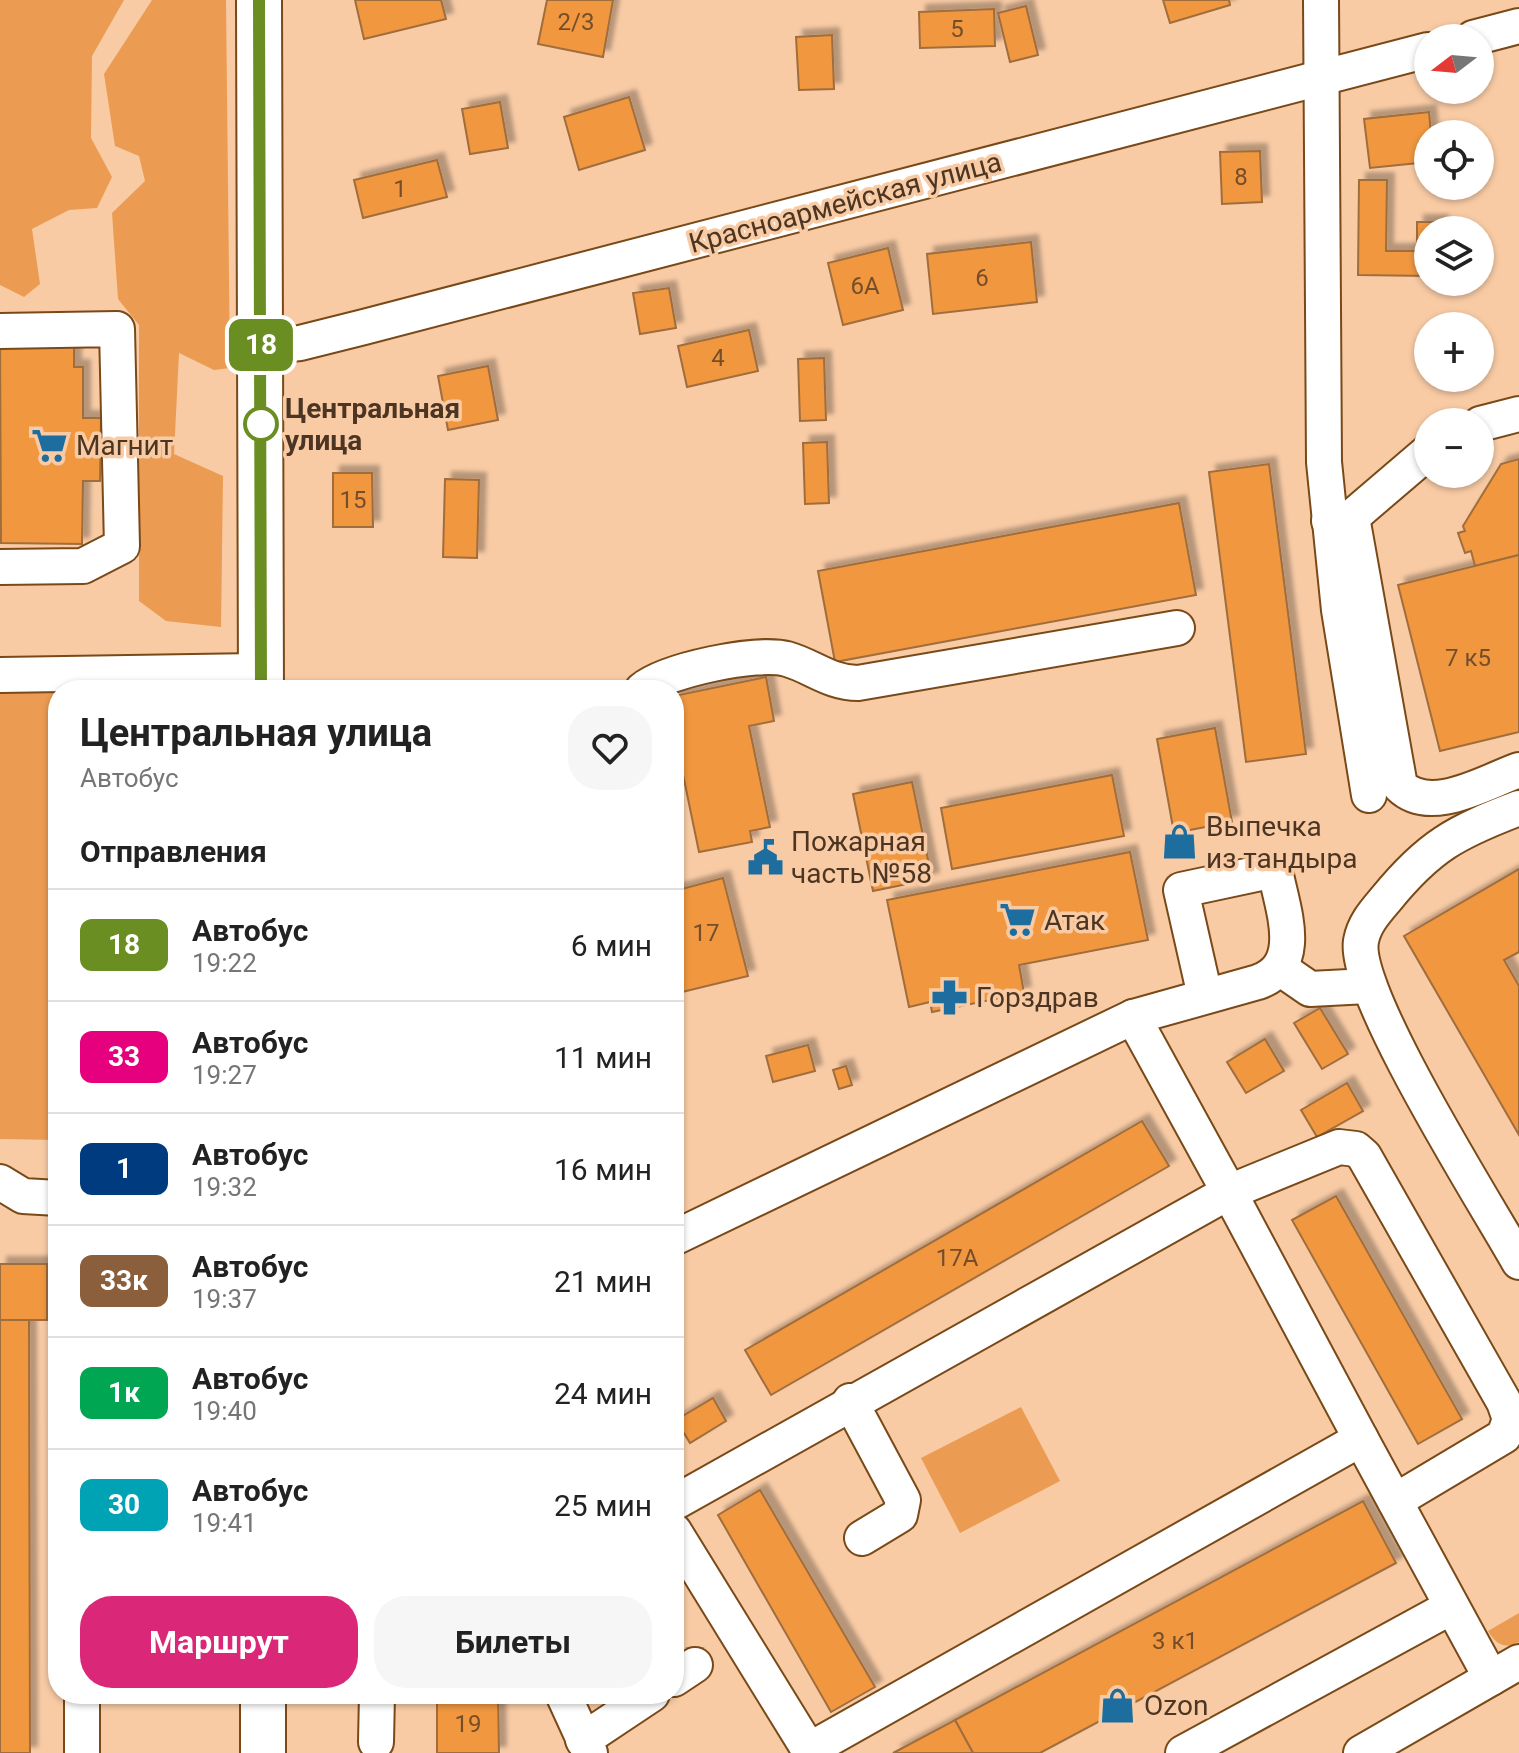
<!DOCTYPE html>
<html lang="ru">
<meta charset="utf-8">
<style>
body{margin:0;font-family:Roboto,sans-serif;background:#f6f6f6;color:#222;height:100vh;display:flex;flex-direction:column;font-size:30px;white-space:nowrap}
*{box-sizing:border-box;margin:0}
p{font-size:26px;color:#767676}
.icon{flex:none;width:44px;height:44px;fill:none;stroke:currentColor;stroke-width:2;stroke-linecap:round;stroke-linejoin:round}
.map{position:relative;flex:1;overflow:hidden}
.panel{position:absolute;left:48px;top:680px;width:636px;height:1024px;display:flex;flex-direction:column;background:#fff;border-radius:32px;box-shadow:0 2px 6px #0004}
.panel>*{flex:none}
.badge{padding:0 16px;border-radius:12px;font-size:28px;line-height:52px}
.needle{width:52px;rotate:254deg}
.controls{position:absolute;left:1414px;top:24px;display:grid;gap:16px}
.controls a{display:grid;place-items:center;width:80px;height:80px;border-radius:50%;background:#fff;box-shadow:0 2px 6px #0004;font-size:40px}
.map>.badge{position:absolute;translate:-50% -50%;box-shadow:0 0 0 4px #fff}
h2{padding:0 32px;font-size:30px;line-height:72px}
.round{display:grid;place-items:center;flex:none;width:84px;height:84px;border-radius:32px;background:#f6f6f6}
.summary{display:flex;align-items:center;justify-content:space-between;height:136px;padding:0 32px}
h1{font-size:38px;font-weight:700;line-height:60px}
.button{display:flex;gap:16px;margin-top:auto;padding:16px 32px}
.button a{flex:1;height:92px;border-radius:32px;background:#db2777;color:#fff;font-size:32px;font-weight:700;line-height:92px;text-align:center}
.button a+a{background:#f6f6f6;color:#222}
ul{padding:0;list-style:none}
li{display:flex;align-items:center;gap:24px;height:112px;padding:0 32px;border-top:2px solid #e0e0e0}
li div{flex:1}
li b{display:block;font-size:30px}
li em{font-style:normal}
li .badge{min-width:88px;font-weight:700;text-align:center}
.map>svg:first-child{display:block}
.green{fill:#eb9c52}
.building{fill:#f0973f;stroke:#a06d3e;stroke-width:2;filter:url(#shadow)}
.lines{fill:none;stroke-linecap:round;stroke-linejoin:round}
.minor-casing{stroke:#794918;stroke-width:38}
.major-casing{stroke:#794918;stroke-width:48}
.minor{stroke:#fff;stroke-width:34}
.major{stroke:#fff;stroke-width:44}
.line-casing{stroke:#fff;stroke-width:18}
.line{stroke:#6b8e23;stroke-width:12}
.stop-dot{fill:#fff;stroke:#6b8e23;stroke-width:4}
.labels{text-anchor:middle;stroke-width:7;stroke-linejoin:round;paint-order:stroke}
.number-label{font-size:24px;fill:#754e29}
.street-label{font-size:28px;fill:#4c3522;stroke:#f8cba5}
.stop-label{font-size:28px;font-weight:bold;fill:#4c3522;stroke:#f8cba5;text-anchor:start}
.poi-label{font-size:28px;fill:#4c3522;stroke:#f8cba5;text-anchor:start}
</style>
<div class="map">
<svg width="1519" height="1753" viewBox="0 0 1519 1753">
<defs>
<filter id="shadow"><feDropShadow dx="7" dy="-7" stdDeviation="2" flood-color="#0004"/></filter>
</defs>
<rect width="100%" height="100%" fill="#f8cba5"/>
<!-- green -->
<g class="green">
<polygon points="0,0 124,0 92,56 91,138 112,177 97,208 69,210 32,229 40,284 24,297 0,285"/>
<polygon points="152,0 226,0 230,368 214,370 179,353 174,454 223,476 221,627 166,621 139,601 139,325 118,299 112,213 145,181 139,156 115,146 104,74"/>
<polygon points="0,692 58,692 58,1140 0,1139"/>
<polygon points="1021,1407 1060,1481 960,1533 921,1458"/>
<path d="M1519 1613V1642C1504 1650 1496 1644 1488 1631Z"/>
</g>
<!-- building -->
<g class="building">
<polygon points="355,0 441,0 446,19 364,39"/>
<polygon points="547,0 613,0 603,57 538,44"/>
<polygon points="1163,0 1229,0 1230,5 1170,23"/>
<polygon points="1026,6 1038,55 1010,62 998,13"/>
<polygon points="994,9 995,46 920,48 919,12"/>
<polygon points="832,35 834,89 799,90 796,37"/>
<polygon points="629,97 645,150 579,170 564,117"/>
<polygon points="500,102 508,148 470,154 462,109"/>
<polygon points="1429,112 1431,134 1428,134 1428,162 1370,168 1364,119"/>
<polygon points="1260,151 1262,202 1222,204 1220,152"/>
<polygon points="437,160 447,197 363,218 354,180"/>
<polygon points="1359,180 1387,180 1386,251 1417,251 1417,222 1441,222 1441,230 1428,230 1428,276 1358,275"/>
<polygon points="1031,242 1037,302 933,314 927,254"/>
<polygon points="888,248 903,310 843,325 828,263"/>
<polygon points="669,288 676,328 640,334 633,293"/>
<polygon points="749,330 758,371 687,387 678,346"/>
<polygon points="0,341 74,342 74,367 83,367 83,418 101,418 100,481 83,481 82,544 1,543"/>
<polygon points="824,358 826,420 800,421 798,359"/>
<polygon points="488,366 498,420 448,430 438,376"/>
<polygon points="827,442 829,503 805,504 803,443"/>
<polygon points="1519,459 1519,555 1475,566 1471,551 1465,553 1458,533 1465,531 1463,526 1501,464"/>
<polygon points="1269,464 1306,754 1246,762 1209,472"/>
<polygon points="333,473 372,473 373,527 333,527"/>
<polygon points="445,479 479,480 477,558 443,557"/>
<polygon points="1179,503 1196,595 835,662 818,571"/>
<polygon points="1519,555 1519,732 1440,751 1398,585"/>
<polygon points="766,677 774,721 749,726 770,827 750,831 752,842 699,852 674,731 674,696"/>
<polygon points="1215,728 1232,822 1174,833 1157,739"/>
<polygon points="1112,775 1124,836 952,869 941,808"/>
<polygon points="912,782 932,879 873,891 853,794"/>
<polygon points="1130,852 1148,940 1019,965 1024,993 932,1012 930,1002 909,1007 887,900"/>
<polygon points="1519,869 1519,952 1504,960 1519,986 1519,1135 1404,936"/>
<polygon points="723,878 748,976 674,994 674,891"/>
<polygon points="1320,1008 1348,1054 1322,1069 1294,1023"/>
<polygon points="1265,1039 1284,1071 1246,1093 1227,1062"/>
<polygon points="808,1045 815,1071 773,1082 766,1056"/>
<polygon points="846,1066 852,1085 839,1089 833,1070"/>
<polygon points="1347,1083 1363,1111 1317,1137 1301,1110"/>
<polygon points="1142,1121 1169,1166 771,1395 745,1350"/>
<polygon points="1336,1196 1462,1419 1418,1444 1292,1220"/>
<polygon points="0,1264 47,1264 47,1320 29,1320 30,1753 0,1753"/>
<rect x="0" y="1264" width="47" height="56"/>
<polygon points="713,1398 726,1421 690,1443 676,1420"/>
<polygon points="760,1490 875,1687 831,1712 718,1515"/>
<polygon points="1363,1501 1396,1563 1040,1753 973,1753 955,1720"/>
<polygon points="437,1694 498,1694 499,1753 437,1753"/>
<polygon points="955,1720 973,1753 893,1753"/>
</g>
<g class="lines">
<defs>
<g id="minor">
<polyline points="1321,0 1324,462 1339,610 1369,795"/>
<polyline points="1473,38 1519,26"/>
<polyline points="0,331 117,329 122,546 83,566 0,567"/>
<polyline points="261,347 300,343 364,327 1428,50"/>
<polyline points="1480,424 1519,414"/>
<polyline points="1352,517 1428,452"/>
<path d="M1329 521 1352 517 1400 786C1431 816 1485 782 1519 770"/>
<polyline points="0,675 261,671"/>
<path d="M642 690C666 670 757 651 787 659 812 666 830 683 858 683L1177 628"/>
<path d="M1519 808C1456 832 1429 846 1386 899 1375 912 1364 924 1361 941 1352 993 1487 1205 1519 1262"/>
<polyline points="1281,969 1310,989 1368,986"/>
<polyline points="1133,1017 1229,1192 1339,1147 1356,1149 1364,1156 1504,1402 1510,1419 1504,1436 1395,1501"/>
<polyline points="0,1182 23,1196 58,1198"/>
<path d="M674 1238 1133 1017 1258 982C1306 965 1282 908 1275 870L1181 890 1205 996"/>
<polyline points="850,1401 903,1500 900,1515 862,1538"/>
<polyline points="674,1503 1229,1192 1361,1439"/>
<polyline points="674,1531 809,1750"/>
<polyline points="674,1679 695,1665"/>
<polyline points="82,1694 82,1753"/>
<polyline points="563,1694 590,1753"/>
<polyline points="583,1740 652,1694"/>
<polyline points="376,1742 377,1694"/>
<polyline points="810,1753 809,1750 1361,1439 1491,1678"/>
<polyline points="1183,1753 1451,1607"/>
<polyline points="1361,1753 1519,1662"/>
</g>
<g id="major">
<polyline points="259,0 261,690"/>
<polyline points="263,1753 263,1694"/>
</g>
</defs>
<!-- minor casing -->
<use href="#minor" class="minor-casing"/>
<!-- major casing -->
<use href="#major" class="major-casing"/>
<!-- minor -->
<use href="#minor" class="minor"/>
<!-- major -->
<use href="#major" class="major"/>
</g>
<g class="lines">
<defs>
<polyline id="line" points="259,0 261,690"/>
</defs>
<!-- line casing -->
<use href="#line" class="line-casing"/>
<!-- line -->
<use href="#line" class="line"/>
</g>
<!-- icons -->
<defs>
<symbol id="supermarket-bare" viewBox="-9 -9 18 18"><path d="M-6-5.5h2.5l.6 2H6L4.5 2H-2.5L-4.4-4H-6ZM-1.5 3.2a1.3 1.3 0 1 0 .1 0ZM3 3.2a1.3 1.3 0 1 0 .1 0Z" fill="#1d6d9f" stroke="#f8cba5" stroke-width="2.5" paint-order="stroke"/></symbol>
<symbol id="shop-bare" viewBox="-9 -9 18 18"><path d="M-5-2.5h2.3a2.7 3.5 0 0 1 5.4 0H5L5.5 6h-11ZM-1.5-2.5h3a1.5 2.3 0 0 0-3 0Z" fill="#1d6d9f" stroke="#f8cba5" stroke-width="2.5" paint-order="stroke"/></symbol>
<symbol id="civic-bare" viewBox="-9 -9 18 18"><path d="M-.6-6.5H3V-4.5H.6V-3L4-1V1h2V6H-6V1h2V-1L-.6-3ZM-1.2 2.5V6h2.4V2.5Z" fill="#1d6d9f" stroke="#f8cba5" stroke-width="2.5" paint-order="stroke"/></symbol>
<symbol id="pharmacy-bare" viewBox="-9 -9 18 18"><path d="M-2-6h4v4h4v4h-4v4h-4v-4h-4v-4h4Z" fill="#1d6d9f" stroke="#f8cba5" stroke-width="2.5" paint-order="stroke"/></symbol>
</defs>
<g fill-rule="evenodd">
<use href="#supermarket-bare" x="24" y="420" width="51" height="51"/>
<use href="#shop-bare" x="1154" y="816" width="51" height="51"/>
<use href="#civic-bare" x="740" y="832" width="51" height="51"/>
<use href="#supermarket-bare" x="992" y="894" width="51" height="51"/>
<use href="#pharmacy-bare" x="924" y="972" width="51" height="51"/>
<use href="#shop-bare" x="1092" y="1680" width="51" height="51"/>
</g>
<!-- markers -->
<circle class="stop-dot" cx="261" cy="424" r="16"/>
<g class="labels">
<!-- number labels -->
<g class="number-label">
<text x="576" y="30">2/3</text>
<text x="957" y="37">5</text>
<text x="1241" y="185">8</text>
<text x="400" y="197">1</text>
<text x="982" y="286">6</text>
<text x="865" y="294">6А</text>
<text x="718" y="366">4</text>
<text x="353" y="508">15</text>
<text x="1468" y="666">7 к5</text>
<text x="706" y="941">17</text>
<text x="957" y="1266">17А</text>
<text x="1175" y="1649">3 к1</text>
<text x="468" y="1732">19</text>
</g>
<!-- street labels -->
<g class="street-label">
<text transform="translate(845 202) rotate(-15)" y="10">Красноармейская улица</text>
</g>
<!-- stop labels -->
<g class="stop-label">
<text x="285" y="418">Центральная<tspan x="285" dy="32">улица</tspan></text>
</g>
<!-- poi labels -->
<g class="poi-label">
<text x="76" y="455">Магнит</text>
<text x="1206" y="836">Выпечка<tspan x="1206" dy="32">из тандыра</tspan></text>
<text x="791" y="851">Пожарная<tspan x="791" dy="32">часть №58</tspan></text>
<text x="1044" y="930">Атак</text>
<text x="976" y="1007">Горздрав</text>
<text x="1144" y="1715">Ozon</text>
</g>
</g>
</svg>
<div class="controls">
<a><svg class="needle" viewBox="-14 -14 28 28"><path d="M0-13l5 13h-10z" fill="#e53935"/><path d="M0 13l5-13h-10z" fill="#767676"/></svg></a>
<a><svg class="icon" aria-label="locate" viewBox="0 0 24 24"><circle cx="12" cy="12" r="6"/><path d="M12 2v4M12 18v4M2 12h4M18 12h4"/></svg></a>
<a><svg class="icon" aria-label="layers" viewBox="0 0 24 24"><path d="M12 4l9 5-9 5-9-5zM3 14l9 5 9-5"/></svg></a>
<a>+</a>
<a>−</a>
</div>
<b class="badge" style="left:261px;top:345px;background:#6b8e23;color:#fff">18</b>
<section class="panel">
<div class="summary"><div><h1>Центральная улица</h1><p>Автобус</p></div><a class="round"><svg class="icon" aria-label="heart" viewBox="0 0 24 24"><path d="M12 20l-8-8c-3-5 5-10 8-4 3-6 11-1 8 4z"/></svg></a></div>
<h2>Отправления</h2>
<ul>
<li><span class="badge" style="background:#6b8e23;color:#fff">18</span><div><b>Автобус</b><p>19:22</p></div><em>6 мин</em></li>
<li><span class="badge" style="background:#e6007e;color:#fff">33</span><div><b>Автобус</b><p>19:27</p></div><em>11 мин</em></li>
<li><span class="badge" style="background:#003b80;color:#fff">1</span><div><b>Автобус</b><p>19:32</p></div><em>16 мин</em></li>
<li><span class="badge" style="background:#8b5e3c;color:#fff">33к</span><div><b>Автобус</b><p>19:37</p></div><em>21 мин</em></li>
<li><span class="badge" style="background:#00a651;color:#fff">1к</span><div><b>Автобус</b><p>19:40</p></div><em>24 мин</em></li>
<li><span class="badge" style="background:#00a3b4;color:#fff">30</span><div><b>Автобус</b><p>19:41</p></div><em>25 мин</em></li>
</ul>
<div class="button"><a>Маршрут</a><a>Билеты</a></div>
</section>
</div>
